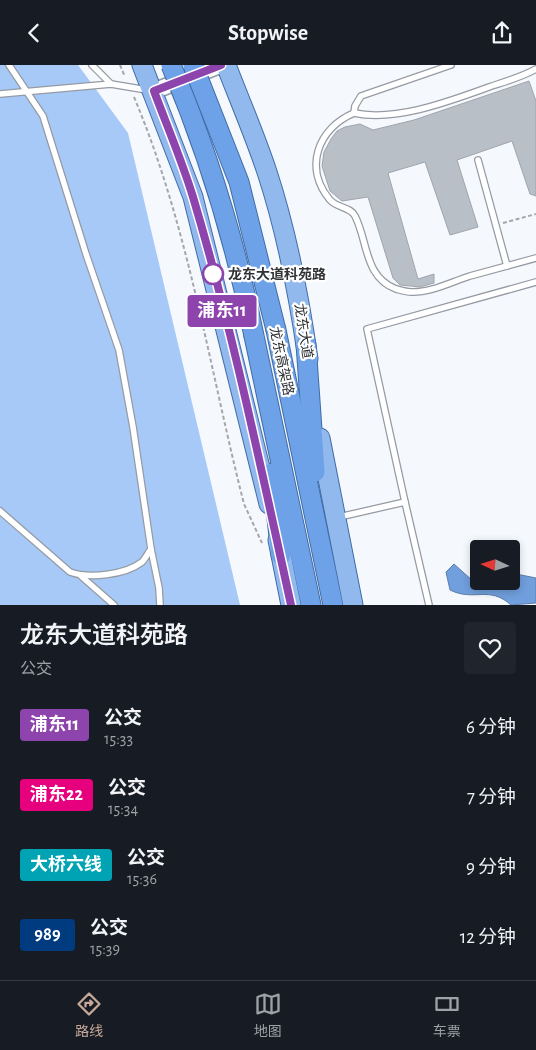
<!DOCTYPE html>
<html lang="zh">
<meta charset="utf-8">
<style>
body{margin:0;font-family:"Alegreya Sans","Noto Sans SC",sans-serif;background:#20242c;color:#f1f3f6;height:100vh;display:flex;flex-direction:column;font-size:19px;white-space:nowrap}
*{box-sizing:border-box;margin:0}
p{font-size:16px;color:#9ea1a6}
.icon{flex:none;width:28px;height:28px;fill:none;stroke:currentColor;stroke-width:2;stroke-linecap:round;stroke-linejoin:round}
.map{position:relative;height:540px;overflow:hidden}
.details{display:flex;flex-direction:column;background:#171b24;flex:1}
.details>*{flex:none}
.badge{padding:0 10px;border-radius:4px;font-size:18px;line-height:32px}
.needle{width:32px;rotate:274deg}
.tools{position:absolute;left:470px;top:475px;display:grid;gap:10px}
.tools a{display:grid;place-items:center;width:50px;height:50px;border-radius:5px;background:#171b24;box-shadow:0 2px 8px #0003;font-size:25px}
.map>.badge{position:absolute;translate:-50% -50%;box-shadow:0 0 0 2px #fff}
.round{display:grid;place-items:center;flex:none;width:52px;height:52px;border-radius:5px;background:#20242c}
.summary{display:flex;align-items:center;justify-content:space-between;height:85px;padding:0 20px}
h1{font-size:24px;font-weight:600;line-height:38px}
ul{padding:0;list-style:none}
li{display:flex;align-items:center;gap:15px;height:70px;padding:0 20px}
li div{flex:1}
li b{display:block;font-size:19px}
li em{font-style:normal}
li .badge{min-width:55px;font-weight:700;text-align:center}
header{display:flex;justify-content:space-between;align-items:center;height:65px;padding:0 20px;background:#171b24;font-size:22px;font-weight:600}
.tabs{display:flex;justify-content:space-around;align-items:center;height:70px;border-top:1px solid #363941;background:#171b24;font-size:14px;color:#9ea1a6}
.tabs a{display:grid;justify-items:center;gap:2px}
.tabs .on{color:#c7a899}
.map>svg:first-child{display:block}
.green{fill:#a6c9f8}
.water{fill:#719fdd;stroke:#5e7eab}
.building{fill:#b9bfc6;stroke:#9fa5ac}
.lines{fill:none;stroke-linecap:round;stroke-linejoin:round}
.service-casing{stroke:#969ba3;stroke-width:8}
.tertiary-casing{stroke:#969ba3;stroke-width:18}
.primary-casing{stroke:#406ca5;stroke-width:21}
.trunk-casing{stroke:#406ca5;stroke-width:21}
.path{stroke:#a5a7ac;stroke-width:2;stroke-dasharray:4 2.5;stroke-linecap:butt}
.service{stroke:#fff;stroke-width:5.5}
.tertiary{stroke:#fff;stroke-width:15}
.primary{stroke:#92b9ee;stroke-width:19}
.trunk{stroke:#6ea2e8;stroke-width:19}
.trunk-bridge-casing{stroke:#406ca5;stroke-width:21;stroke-linecap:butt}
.trunk-bridge{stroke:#6ea2e8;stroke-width:19}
.line-casing{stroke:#fff;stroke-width:11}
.line{stroke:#8e44ad;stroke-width:8}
.stop-dot{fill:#fff;stroke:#8e44ad;stroke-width:2.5}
.labels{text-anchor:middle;stroke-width:4.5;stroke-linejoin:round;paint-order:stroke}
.stop-label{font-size:14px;font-weight:bold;fill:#303235;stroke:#fff;text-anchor:start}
.street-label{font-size:14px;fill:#303235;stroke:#fff}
</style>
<header><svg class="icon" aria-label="back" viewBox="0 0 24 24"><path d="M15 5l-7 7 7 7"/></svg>Stopwise<svg class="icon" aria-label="share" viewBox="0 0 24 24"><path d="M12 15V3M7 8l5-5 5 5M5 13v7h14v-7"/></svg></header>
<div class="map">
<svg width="536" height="540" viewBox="0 0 536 540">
<rect width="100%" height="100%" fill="#f5f8fd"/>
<!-- green -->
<polygon class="green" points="0,0 78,0 128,68 240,540 0,540"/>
<!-- water -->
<path class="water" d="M454 499 473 516 486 519 490 516H511V508L536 513V538L511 540C489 520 474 537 450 525L446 507Z"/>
<!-- building -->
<polygon class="building" points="529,16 536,36 536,131 530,129 512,76 457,95 478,162 450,170 425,97 388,108 418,214 434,209 434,218 420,222 400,220 393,213 368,132 342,136 330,126 322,101 324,87 331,74 337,66 345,62 360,59 373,65 414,55"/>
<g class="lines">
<defs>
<g id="service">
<polyline points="92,0 111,19"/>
<path d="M451 0 361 31 355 41 354 48C396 57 450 36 489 22 504 17 522 12 536 4"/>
<polyline points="0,29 111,19 147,25"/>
<path d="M354 48C318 63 303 103 330 135 337 143 351 142 355 151 368 176 364 212 396 224 400 225 406 227 411 227 430 228 451 217 470 211 492 205 514 199 536 193"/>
<polyline points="478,95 507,201"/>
<polyline points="405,437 367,264 536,217"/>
<path d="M0 446 70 507C89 514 125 510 142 497 145 494 148 488 151 484L133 362 119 285 86 189 43 51 9 0"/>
<polyline points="339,452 405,437 429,540"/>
<polyline points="151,484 159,523 160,540"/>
<polyline points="81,511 114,540"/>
</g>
<polyline id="tertiary" points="154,26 221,0"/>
<g id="primary">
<polyline points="142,0 193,132 269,439"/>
<path d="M226 0C240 36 255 71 267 107 287 168 299 231 308 294"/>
<polyline points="320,373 353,540"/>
<polyline points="278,475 291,540"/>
</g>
<g id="trunk">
<polyline points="276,265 333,540"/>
<polyline points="254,271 311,540"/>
<polyline points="306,279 315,407"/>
<polyline points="272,408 281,490"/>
</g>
</defs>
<!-- service casing -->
<use href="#service" class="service-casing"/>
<!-- tertiary casing -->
<use href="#tertiary" class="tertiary-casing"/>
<!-- primary casing -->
<use href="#primary" class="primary-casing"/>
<!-- trunk casing -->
<use href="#trunk" class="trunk-casing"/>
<!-- path -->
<g class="path">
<polyline points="120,0 125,12"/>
<path d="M134 32C189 163 209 302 244 439L262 478"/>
<polyline points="503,158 536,149"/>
</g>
<!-- service -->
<use href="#service" class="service"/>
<!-- tertiary -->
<use href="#tertiary" class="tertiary"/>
<!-- primary -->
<use href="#primary" class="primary"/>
<!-- trunk -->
<use href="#trunk" class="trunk"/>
<defs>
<g id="trunk-bridge">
<path d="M171 0C209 90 235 175 254 271"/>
<polyline points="193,0 239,117 276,265"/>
</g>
</defs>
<!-- trunk-bridge casing -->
<use href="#trunk-bridge" class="trunk-bridge-casing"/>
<!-- trunk-bridge -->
<use href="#trunk-bridge" class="trunk-bridge"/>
</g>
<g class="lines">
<defs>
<path id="line" d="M221 0 154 26C167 61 182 96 193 132 233 266 261 404 291 540"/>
</defs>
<!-- line casing -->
<use href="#line" class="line-casing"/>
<!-- line -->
<use href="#line" class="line"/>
</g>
<!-- markers -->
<circle class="stop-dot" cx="213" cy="209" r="10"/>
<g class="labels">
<!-- stop labels -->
<g class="stop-label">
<text x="228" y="214">龙东大道科苑路</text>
</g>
<!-- street labels -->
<g class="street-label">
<text transform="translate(304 266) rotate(81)" y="5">龙东大道</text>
<text transform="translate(282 296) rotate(78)" y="5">龙东高架路</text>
</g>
</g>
</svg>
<div class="tools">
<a><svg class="needle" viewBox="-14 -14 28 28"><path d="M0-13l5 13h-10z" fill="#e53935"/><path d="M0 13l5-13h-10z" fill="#9ea1a6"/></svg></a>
</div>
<b class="badge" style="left:222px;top:246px;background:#8e44ad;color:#fff">浦东11</b>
</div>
<section class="details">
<div class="summary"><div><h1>龙东大道科苑路</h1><p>公交</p></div><a class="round"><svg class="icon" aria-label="heart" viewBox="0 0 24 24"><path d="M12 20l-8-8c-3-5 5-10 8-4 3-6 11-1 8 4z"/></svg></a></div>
<ul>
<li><span class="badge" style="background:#8e44ad;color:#fff">浦东11</span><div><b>公交</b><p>15:33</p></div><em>6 分钟</em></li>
<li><span class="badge" style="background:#e6007e;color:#fff">浦东22</span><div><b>公交</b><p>15:34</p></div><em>7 分钟</em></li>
<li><span class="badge" style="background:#00a3b4;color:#fff">大桥六线</span><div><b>公交</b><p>15:36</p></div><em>9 分钟</em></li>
<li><span class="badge" style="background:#003b80;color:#fff">989</span><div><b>公交</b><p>15:39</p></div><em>12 分钟</em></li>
</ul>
</section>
<nav class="tabs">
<a class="on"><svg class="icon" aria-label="directions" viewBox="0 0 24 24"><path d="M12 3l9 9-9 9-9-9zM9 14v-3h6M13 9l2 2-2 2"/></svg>路线</a>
<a><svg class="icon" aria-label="map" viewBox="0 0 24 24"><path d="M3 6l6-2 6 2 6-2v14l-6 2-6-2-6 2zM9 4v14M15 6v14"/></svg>地图</a>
<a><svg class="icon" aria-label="tickets" viewBox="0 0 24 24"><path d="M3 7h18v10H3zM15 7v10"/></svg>车票</a>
</nav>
